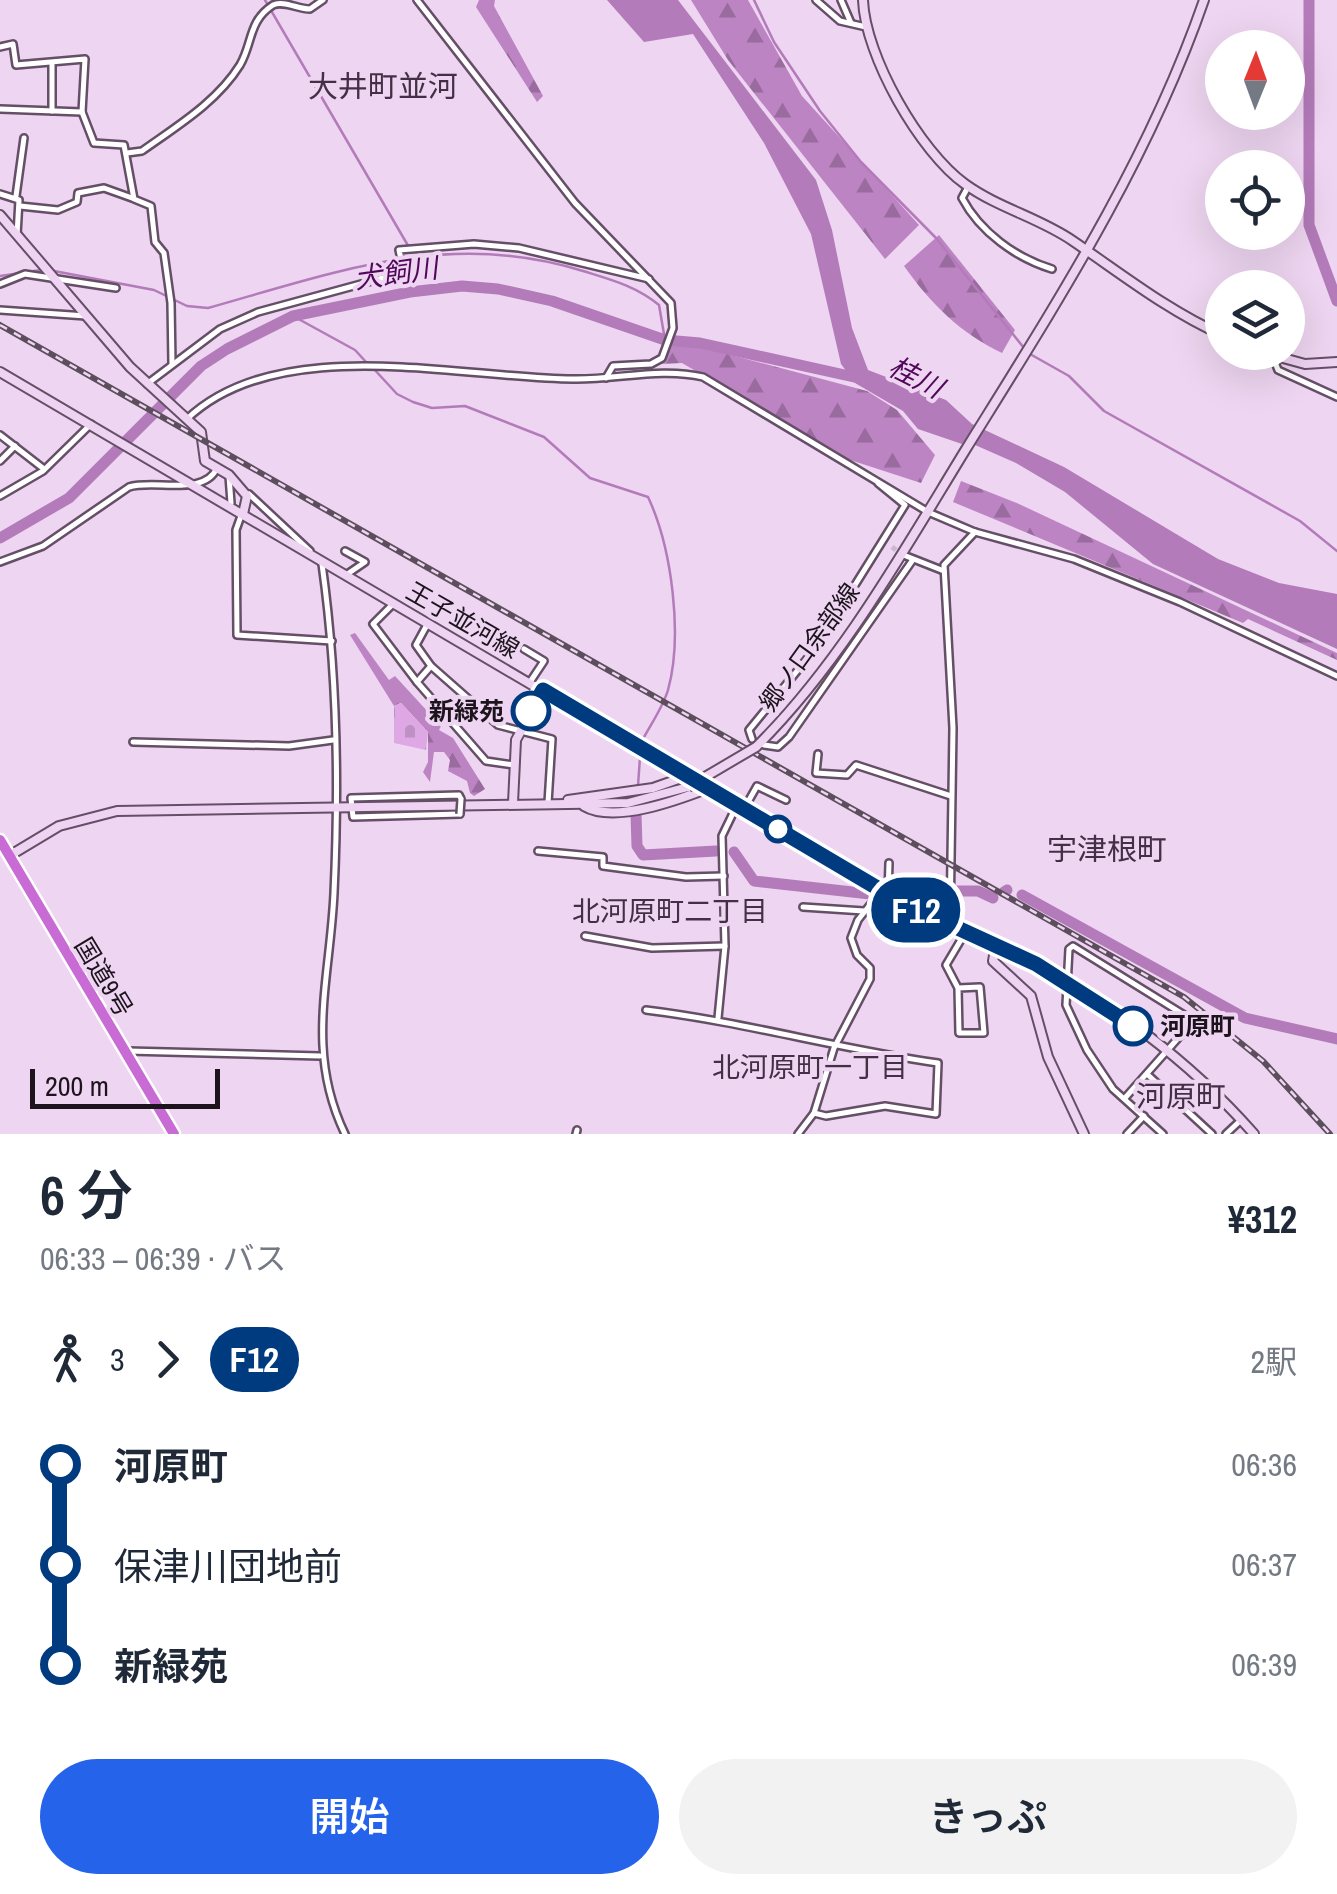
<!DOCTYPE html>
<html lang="ja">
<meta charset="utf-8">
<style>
body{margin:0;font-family:"Archivo Narrow","Noto Sans JP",sans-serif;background:#f2f2f3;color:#1f2937;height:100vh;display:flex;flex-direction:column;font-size:38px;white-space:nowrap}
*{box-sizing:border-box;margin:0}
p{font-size:32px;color:#747a83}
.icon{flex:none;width:55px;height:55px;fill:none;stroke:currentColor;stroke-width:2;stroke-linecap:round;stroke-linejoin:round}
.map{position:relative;height:1134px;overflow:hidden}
.details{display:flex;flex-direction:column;background:#fff;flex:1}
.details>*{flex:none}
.badge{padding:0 20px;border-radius:32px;font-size:35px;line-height:65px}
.needle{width:65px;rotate:1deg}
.buttons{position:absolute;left:1205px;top:30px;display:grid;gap:20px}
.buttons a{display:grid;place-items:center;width:100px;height:100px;border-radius:50%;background:#fff;box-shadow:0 10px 40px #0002;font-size:50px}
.scale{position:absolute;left:30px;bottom:25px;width:190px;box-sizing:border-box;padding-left:10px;border:5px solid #1c131d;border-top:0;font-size:28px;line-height:35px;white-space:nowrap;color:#1c131d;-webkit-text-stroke:8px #eed5f1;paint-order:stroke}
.map>.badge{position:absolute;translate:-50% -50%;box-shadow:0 0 0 5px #fff}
.legs{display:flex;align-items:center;gap:15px;height:110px;padding:0 40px;font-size:32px}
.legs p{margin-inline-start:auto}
.summary{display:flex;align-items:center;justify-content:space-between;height:170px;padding:0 40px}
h1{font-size:55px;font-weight:600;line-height:75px}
.button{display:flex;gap:20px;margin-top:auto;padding:20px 40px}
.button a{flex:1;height:115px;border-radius:60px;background:#2563eb;color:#fff;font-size:40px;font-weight:600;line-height:115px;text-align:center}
.button a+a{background:#f2f2f3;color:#1f2937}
ul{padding:0 40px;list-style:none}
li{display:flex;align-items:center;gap:35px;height:100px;font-size:38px}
li i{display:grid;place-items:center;width:15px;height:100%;margin:0 12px;background:currentColor}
li i::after{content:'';width:25px;height:25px;margin:-12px;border:8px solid;border-radius:50%;background:#fff}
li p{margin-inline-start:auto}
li:first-child i{background:linear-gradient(#0000 50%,currentColor 0)}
li:last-child i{background:linear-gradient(currentColor 50%,#0000 0)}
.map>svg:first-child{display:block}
.forest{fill:url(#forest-firs)}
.cemetery{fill:url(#cemetery-stones)}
.water{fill:#b37bb9}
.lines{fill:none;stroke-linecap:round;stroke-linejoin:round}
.stream{stroke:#b37bb9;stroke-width:2.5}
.river{stroke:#b37bb9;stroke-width:11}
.street-tunnel{stroke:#ceb8d1;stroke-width:5;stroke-dasharray:5 2.5;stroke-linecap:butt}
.street-casing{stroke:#654f67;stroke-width:10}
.secondary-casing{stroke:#654f67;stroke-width:12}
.highway-casing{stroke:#fff;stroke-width:15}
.street{stroke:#fff;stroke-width:5}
.secondary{stroke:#efd3f2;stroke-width:8}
.highway{stroke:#c96bd4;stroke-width:10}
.rail-casing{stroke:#5c4e5d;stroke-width:6}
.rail{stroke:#eed5f1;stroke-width:2.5;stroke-dasharray:8;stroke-linecap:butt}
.street-bridge-casing{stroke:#654f67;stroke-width:10;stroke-linecap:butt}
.secondary-bridge-casing{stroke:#654f67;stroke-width:12;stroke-linecap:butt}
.street-bridge{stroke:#fff;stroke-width:5}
.secondary-bridge{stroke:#efd3f2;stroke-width:8}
.line-1-casing{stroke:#fff;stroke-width:22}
.line-1{stroke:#003b80;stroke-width:15}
.stop-1-dot{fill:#fff;stroke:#003b80;stroke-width:5}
.labels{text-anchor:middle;stroke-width:8;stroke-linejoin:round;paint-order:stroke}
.street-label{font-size:25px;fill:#1c131d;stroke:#eed5f1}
.stop-label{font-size:25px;font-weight:bold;fill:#1c131d;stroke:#eed5f1;text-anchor:end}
.water-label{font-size:28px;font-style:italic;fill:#51085a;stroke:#eed5f1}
.neighbourhood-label{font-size:28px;fill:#443046;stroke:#eed5f1}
.quarter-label{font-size:30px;fill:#443046;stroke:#eed5f1}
</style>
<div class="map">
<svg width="1337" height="1134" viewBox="0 0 1337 1134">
<defs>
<pattern id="forest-firs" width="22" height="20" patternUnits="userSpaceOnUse" patternTransform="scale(2.5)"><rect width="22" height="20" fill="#bd84c3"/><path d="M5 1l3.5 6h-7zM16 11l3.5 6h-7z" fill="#996b9e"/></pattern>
<pattern id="cemetery-stones" width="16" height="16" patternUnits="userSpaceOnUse" patternTransform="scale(2.5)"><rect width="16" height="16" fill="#dea8e4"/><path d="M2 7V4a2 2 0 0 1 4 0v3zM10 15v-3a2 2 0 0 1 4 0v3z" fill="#be90c3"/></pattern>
</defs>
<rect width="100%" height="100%" fill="#eed5f1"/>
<!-- forest -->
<g class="forest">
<polygon points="479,0 495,0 494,6 543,96 537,102 476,7"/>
<polygon points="691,0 748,0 802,96 919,225 885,259 728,60"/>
<path d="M939 235 1015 330 1002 353C961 334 930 303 904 266Z"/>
<polygon points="690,344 867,391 897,410 935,455 921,483 844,458 682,363 661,364 671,346"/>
<polygon points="961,481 1019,504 1337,653 1337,660 1248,619 1243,623 953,502"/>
<polygon points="355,633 389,680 395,676 441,726 439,730 453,738 485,789 474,796 470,793 467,781 448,771 450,760 444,752 434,752 430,782 423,772 428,762 428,732 401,703 394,706 350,635"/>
</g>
<!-- cemetery -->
<polygon class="cemetery" points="401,703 428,732 426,750 394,743 394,706"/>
<!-- water -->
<polygon class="water" points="607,0 678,0 816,180 832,230 852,328 868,370 946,400 972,424 1064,467 1218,559 1279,583 1337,594 1337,649 1153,564 1065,492 1016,463 966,441 962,444 918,429 903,411 855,383 841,364 811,234 764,143 693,34 644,42"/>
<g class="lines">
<!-- stream -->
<g class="stream">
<polyline points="265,0 410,249"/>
<polyline points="754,0 774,42 820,111 861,162 936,238 1024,348"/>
<path d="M54 271 154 290 187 306 208 308C336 272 450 229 583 271 612 280 636 286 659 305L665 340"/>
<polyline points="0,276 41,270"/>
<polyline points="293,316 355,350 367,363"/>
<polyline points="1030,354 1069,376 1104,411 1300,521 1337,551"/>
<path d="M373 368 397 394 413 402 432 408 465 406 544 437 590 478 648 497C672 548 683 636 668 690 663 707 651 724 643 739"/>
<polyline points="638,786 640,757"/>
</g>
<!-- river -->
<g class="river">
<polyline points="1309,0 1309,225 1337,301"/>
<polyline points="0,538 69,498 201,366 227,349 293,316 410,292 462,286 498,289 552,301 665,340 700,343 863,379"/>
<polyline points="636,814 637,846 643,855 716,851"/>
<polyline points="734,852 754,881 870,894"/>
<polyline points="1004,892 1007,890"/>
<polyline points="1022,895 1245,1018 1337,1039"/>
<polyline points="879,901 891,908 905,891 978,891 993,898"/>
</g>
<!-- street-tunnel -->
<polyline class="street-tunnel" points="892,547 903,555"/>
<defs>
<g id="street">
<polyline points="417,0 575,203 671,303 673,328 662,358 651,364 613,366 606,378"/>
<polyline points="816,0 840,21 866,27"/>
<polyline points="841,0 851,23"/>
<polyline points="0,47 13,44 16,65 85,59 82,112"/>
<polyline points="0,109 82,112"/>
<polyline points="52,111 52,65"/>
<polyline points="82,112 94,143 124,145 134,199 151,206 155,242 164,253 171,303 172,364"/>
<path d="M127 153 142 151C177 126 217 102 240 65 253 43 248 21 273 5 283 0 298 9 310 9L323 0"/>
<path d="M968 187 962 198C980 232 1016 258 1052 269"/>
<polyline points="0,194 19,200 17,235"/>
<polyline points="16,196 24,138"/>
<polyline points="20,206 58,210 77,202 78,193 104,188 132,198"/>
<polyline points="0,284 25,274 116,288"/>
<polyline points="0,310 86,316"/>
<polyline points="1273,357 1278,370 1337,397"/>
<polyline points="147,384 220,329 258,312 394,275 402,264 399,250 474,244 519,248 649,279"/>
<path d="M187 419C279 332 458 378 573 379 617 380 660 367 703 377L928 512 975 532 1074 559 1180 602 1337 676"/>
<polyline points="0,435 44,469"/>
<polyline points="0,461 15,446"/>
<polyline points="229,476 231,503"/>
<polyline points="249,494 310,551"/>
<polyline points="0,496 43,471 91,424"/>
<polyline points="241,516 236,530 237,635 332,641"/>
<polyline points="345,551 365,562 346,575"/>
<polyline points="906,556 944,571"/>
<path d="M0 562 43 546 129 487C154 479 204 497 217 468"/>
<path d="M322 564C337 670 339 786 334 893 330 980 305 1051 345 1134"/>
<polyline points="394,603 373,624 417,682"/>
<polyline points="428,623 416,645 431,666 417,682 486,761 514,765"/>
<polyline points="524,649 544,661 530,682"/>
<polyline points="431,666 498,725 552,739 548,803"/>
<polyline points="752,739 749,730 815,649 905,505 878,483"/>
<polyline points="133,742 289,746 333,740"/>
<polyline points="764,745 778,747 789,737 912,561"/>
<polyline points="818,754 816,773 847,775 856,765 951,796"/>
<polyline points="744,809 757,786 786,800"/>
<polyline points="460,814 353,817 351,798 459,795 461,799"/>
<polyline points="538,851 603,857 603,866 686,877 724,876"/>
<polyline points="888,894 889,863"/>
<polyline points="803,907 864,911"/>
<polyline points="950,924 953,728 944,565 975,532"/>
<polyline points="585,936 652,948 725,946"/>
<polyline points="958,988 959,1033 984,1033 980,987 958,988 946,965 965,933"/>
<path d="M646 1010C744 1022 839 1049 938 1063L936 1114 885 1106 826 1116 814 1113"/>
<polyline points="718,1018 725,946 722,836 737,805"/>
<polyline points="128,1051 320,1056"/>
<polyline points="1147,1074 1212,1134"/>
<polyline points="1125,1098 1180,1036 1202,1026"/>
<polyline points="576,1134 577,1130"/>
<polyline points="798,1134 814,1113 834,1048 870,979 870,968 857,955 851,938 858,920 881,891"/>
<polyline points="1127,1134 1144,1116"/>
<polyline points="1163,1134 1113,1089 1087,1050 1066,1005 1069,949 1073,946 1202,1026"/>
<polyline points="1226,1134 1241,1120"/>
</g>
<g id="secondary">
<path d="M863 0C865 56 920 152 965 184 998 208 1040 218 1073 241 1123 275 1167 310 1222 335"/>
<polyline points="0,215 130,367 201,432 205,461 229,475 247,496 243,514"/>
<polyline points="1261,352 1305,364 1337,362"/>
<path d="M0 372 901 902C940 923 982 936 1021 956 1108 1000 1190 1061 1254 1134"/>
<path d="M756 747C841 663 904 550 966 449 1056 304 1148 162 1204 0"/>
<polyline points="568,800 653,788 687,776"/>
<polyline points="513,803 516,740 543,690"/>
<path d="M584 806C614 824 678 800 709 788"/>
<polyline points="9,856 59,826 117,811 628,803 688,787"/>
<polyline points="996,944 993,961 1031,996 1048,1057 1084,1134"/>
</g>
<polyline id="highway" points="0,840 174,1134"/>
</defs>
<!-- street casing -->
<use href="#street" class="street-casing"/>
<!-- secondary casing -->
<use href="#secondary" class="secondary-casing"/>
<!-- highway casing -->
<use href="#highway" class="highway-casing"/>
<!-- street -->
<use href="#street" class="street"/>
<!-- secondary -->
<use href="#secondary" class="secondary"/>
<!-- highway -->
<use href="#highway" class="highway"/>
<defs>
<polyline id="rail" points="0,325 1184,997 1263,1061 1330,1134"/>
</defs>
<!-- rail casing -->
<use href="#rail" class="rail-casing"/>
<!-- rail -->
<use href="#rail" class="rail"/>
<defs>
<polyline id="street-bridge" points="460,814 461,799"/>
<polyline id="secondary-bridge" points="688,787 756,747"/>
</defs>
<!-- street-bridge casing -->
<use href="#street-bridge" class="street-bridge-casing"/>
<!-- secondary-bridge casing -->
<use href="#secondary-bridge" class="secondary-bridge-casing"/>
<!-- street-bridge -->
<use href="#street-bridge" class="street-bridge"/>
<!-- secondary-bridge -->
<use href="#secondary-bridge" class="secondary-bridge"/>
</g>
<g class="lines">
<defs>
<polyline id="line-1" points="531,711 543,690 901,902 1036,964 1133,1026"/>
</defs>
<!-- line-1 casing -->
<use href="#line-1" class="line-1-casing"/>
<!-- line-1 -->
<use href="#line-1" class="line-1"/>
</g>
<!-- markers -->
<g class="stop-1-dot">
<circle cx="531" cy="711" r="18"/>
<circle cx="778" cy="829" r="12"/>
<circle cx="1133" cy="1026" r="18"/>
</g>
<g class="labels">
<!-- street labels -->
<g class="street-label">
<text transform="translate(463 620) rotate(30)" y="9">王子並河線</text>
<text transform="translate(809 647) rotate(-54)" y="9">郷ノ口余部線</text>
<text transform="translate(104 977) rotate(59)" y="9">国道9号</text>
</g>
<!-- stop labels -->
<g class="stop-label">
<text x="504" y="720">新緑苑</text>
<text x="1160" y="1035" text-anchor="start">河原町</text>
</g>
<!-- water labels -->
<g class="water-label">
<text transform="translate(396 273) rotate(-8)" y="10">犬飼川</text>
<text transform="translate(916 377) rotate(27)" y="10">桂川</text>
</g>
<!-- neighbourhood labels -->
<g class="neighbourhood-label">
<text x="670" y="921">北河原町二丁目</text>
<text x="810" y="1077">北河原町一丁目</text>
</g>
<!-- quarter labels -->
<g class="quarter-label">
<text x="383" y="97">大井町並河</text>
<text x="1107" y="860">宇津根町</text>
<text x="1181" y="1107">河原町</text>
</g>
</g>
</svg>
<div class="buttons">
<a><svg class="needle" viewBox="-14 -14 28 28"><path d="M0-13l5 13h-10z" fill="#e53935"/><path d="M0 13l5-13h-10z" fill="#747a83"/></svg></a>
<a><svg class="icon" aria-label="locate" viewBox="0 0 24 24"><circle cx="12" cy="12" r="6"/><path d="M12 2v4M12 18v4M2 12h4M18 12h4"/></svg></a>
<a><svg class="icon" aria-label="layers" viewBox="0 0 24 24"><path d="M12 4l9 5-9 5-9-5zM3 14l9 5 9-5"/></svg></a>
</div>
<div class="scale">200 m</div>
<b class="badge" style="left:916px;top:910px;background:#003b80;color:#fff">F12</b>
</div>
<section class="details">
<div class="summary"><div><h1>6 分</h1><p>06:33 – 06:39 · バス</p></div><b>¥312</b></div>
<div class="legs"><svg class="icon" aria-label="walk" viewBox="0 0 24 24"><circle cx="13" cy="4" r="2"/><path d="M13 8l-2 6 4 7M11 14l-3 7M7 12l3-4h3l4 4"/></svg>3<svg class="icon" aria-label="forward" viewBox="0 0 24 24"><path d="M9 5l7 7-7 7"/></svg><b class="badge" style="background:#003b80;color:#fff">F12</b><p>2駅</p></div>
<ul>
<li><i style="color:#003b80"></i><b>河原町</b><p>06:36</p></li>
<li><i style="color:#003b80"></i><span>保津川団地前</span><p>06:37</p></li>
<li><i style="color:#003b80"></i><b>新緑苑</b><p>06:39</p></li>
</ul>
<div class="button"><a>開始</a><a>きっぷ</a></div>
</section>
